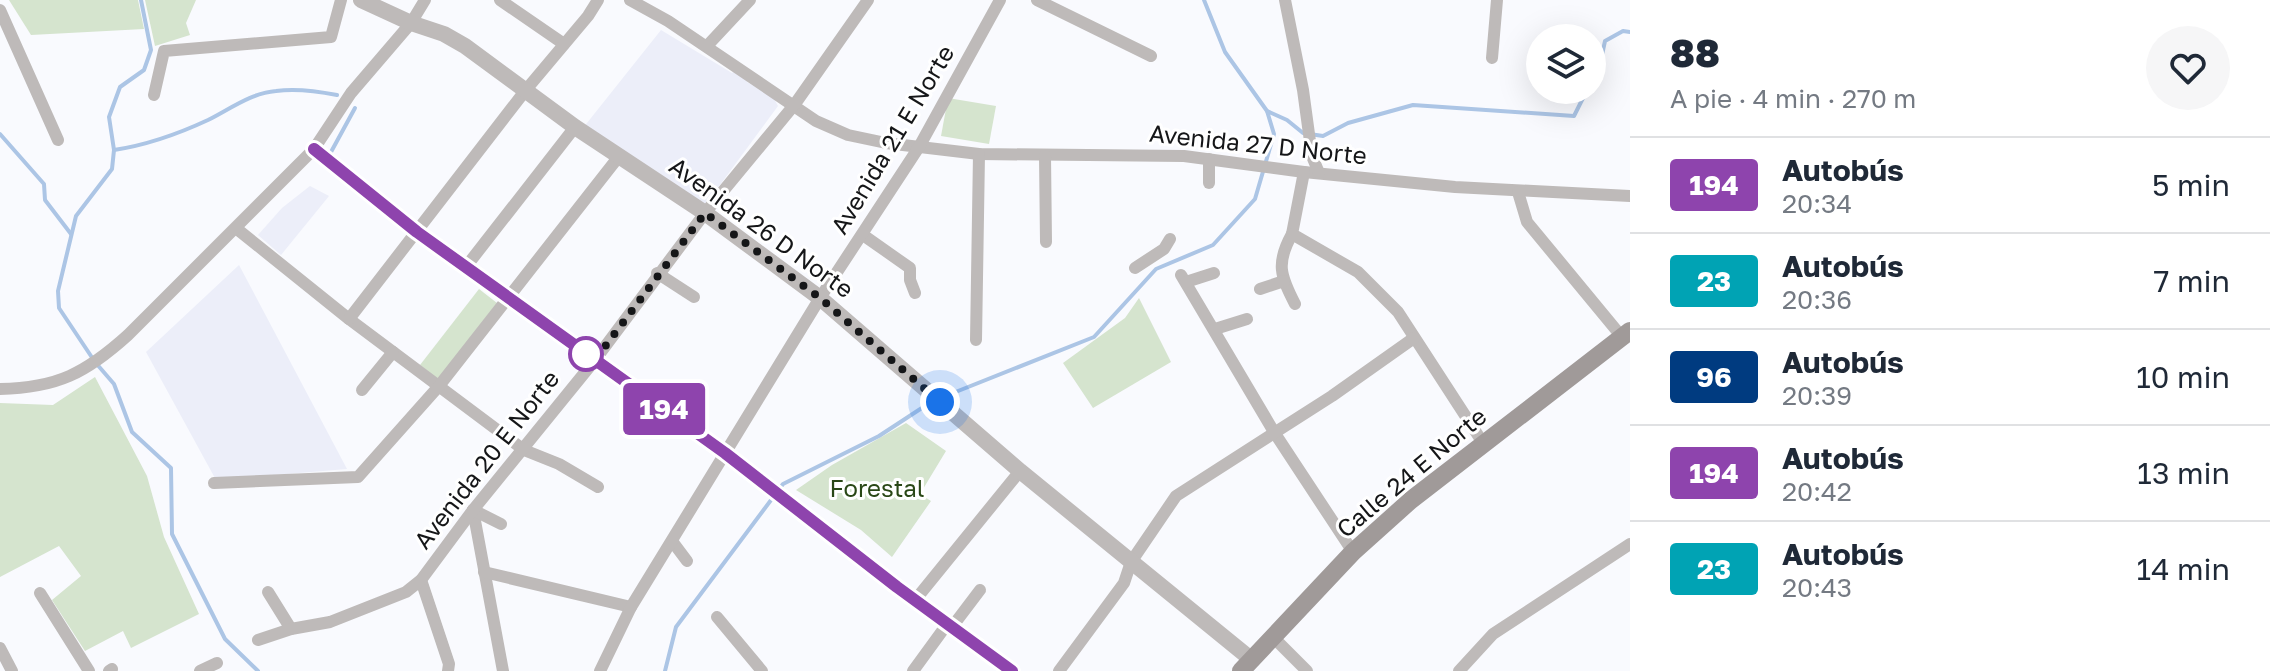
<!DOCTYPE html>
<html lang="es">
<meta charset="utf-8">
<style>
body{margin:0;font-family:"Golos Text",sans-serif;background:#f6f6f7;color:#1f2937;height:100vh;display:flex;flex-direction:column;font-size:30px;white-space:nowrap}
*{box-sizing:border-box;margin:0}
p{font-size:26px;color:#747a83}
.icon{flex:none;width:44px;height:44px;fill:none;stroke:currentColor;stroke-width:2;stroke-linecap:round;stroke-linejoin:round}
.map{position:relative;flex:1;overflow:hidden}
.panel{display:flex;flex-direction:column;background:#fff;width:640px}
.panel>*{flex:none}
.badge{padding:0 16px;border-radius:6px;font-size:28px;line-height:52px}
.buttons{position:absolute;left:1526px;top:24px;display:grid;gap:16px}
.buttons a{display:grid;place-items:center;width:80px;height:80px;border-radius:50%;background:#fff;box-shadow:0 8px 32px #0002;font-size:40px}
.you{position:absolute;width:40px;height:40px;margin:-20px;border:6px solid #fff;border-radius:50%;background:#1a73e8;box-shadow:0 0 0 12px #1a73e833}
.map>.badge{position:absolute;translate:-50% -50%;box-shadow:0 0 0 4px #fff}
.round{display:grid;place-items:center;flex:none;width:84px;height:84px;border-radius:42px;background:#f6f6f7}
.head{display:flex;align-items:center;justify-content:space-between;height:136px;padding:0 40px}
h1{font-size:38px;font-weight:800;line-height:60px}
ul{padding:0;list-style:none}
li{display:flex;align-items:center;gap:24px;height:96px;padding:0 40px;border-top:2px solid #e0e1e3}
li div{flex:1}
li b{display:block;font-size:30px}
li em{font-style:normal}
li .badge{min-width:88px;font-weight:700;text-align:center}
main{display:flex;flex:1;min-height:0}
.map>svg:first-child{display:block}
.built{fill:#eceef9}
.green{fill:#d5e4ce}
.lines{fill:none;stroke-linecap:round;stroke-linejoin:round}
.stream{stroke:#acc5e5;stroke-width:4}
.minor{stroke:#bebab9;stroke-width:12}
.tertiary{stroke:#bebab9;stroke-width:16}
.secondary{stroke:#a09a99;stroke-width:18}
.line-casing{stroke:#fff;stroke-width:18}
.line{stroke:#8e44ad;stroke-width:12}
.walk{stroke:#151618;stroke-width:8;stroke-dasharray:0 14.4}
.stop-dot{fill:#fff;stroke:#8e44ad;stroke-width:4}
.labels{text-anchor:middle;stroke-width:6;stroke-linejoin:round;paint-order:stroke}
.street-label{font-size:24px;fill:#151618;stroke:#fff}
.park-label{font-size:24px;fill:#294716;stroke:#fff}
</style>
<main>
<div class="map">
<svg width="1630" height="671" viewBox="0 0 1630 671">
<rect width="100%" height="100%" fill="#f9fafe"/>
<!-- built -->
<g class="built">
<polygon points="661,30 732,73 735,70 747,79 747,82 773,97 778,106 703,208 583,128"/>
<polygon points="310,186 329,196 281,255 258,235 282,208"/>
<polygon points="239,265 347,469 216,480 146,352"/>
</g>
<!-- green -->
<g class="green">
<polygon points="9,0 138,0 144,29 31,35"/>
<polygon points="145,0 196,0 186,23 190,35 155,46"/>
<polygon points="948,98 996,106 989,144 941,136"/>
<polygon points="479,289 497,303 438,379 420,365"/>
<polygon points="1139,298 1171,362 1093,408 1063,363 1125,318"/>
<polygon points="95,377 147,476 164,537 199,614 131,648 123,631 85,651 52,600 81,576 59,546 0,577 0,403 53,405"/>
<polygon points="906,423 946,451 920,494 931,501 892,557 861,530 796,490 832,465"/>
</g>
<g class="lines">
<!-- stream -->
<g class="stream">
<polyline points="141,0 151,50 144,70 120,87 109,117 114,150 112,169 76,216 58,291 59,308 95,362 114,384 132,432 171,468 172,534 225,639 258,671"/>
<polyline points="1592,81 1599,69 1605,41 1623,31 1630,32"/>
<polyline points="1267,111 1287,120 1303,133 1323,136 1348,123 1413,105 1574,116 1587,90"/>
<polyline points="0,134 44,184 45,200 71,234"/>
<path d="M114 150C147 145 178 134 208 120 230 109 251 93 276 91 297 88 317 91 337 95"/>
<polyline points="331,152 355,108"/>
<polyline points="943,397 1094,337 1156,269 1213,245 1255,199 1274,134 1267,111 1225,52 1204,0"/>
<polyline points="665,671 676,627 783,484 879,436 931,402"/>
</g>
<!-- minor -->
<g class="minor">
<polyline points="500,0 564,44"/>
<polyline points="630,0 668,21 816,121 848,135 886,143 979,154 1184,156 1304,172 1455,187 1630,196"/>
<polyline points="1037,0 1151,56"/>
<polyline points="1285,0 1303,90 1312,156 1319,173"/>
<polyline points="0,10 58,140"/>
<polyline points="707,46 750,0"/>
<polyline points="1492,58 1497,0"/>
<polyline points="154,95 164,51 331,37 341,0"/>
<polyline points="314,149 417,232 725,453 897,587 1012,671"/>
<polyline points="1045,156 1046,242"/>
<polyline points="1304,172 1292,234 1358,272 1398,312 1483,443"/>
<polyline points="1209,183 1209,159"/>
<polyline points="1518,192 1527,222 1622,337"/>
<polyline points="237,229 349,319 524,450 559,464 598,487"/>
<path d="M1292 234C1276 263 1280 275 1295 304"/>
<polyline points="863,235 910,268 910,280 915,293"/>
<polyline points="465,268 575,127"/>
<polyline points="1135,268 1164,249 1170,239"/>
<polyline points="657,273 694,297"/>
<polyline points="1181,275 1274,432 1353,552"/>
<polyline points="1186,282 1214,273"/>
<polyline points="1260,289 1284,281"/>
<polyline points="349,319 525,91 588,16 598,0"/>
<polyline points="1215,329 1247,319"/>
<polyline points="976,340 979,154"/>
<path d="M0 389C57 388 86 373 128 335L314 149 351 93 411 23 425 0"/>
<polyline points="362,390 393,352"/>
<polyline points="214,483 358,477 439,386 620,155"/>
<polyline points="473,510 503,671"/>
<polyline points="473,510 501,524"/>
<polyline points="672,541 687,561"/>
<polyline points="484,572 631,607"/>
<polyline points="421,580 449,664 448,671"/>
<polyline points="268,592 291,629"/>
<polyline points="40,593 89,671"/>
<polyline points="916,599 1020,471"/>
<polyline points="717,617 762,671"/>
<polyline points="952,627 980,590"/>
<polyline points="1273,637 1307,671"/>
<polyline points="258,640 291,629 330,622 406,592 421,580 473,510 595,360 705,213 795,104 868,0"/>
<polyline points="0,648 12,671"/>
<polyline points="109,671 112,669"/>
<polyline points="200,671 217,663"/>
<polyline points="600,671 631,607 820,298 919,147 1000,0"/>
<polyline points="913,671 948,623"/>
<polyline points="1059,671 1124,583 1131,562 1176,496 1332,396 1414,338"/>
<polyline points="1459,671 1493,634 1630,544"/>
</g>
<!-- tertiary -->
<polyline class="tertiary" points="361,0 411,23 444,34 465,46 575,127 705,213 820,298 1020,471 1252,660"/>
<!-- secondary -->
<polyline class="secondary" points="1241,671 1353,552 1411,500 1630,331"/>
</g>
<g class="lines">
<defs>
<polyline id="line" points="314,149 417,232 725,453 897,587 1012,671"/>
</defs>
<!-- line casing -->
<use href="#line" class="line-casing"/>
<!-- line -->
<use href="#line" class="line"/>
<!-- walk -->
<polyline class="walk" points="586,354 595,360 705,213 820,298 940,402"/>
</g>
<!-- markers -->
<circle class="stop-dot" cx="586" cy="354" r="16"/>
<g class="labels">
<!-- street labels -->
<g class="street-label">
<text transform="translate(893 140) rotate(-59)" y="8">Avenida 21 E Norte</text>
<text transform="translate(1258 145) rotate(6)" y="8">Avenida 27 D Norte</text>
<text transform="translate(761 228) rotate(36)" y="8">Avenida 26 D Norte</text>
<text transform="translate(487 460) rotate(-52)" y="8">Avenida 20 E Norte</text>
<text transform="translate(1412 473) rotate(-40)" y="8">Calle 24 E Norte</text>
</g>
<!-- park labels -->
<g class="park-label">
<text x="877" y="497">Forestal</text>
</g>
</g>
</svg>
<div class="buttons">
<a><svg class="icon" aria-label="layers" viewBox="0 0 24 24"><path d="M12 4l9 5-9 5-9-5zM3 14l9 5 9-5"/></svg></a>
</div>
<div class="you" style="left:940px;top:402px"></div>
<b class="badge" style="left:664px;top:409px;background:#8e44ad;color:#fff">194</b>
</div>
<section class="panel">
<div class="head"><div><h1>88</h1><p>A pie · 4 min · 270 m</p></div><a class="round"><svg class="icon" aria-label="heart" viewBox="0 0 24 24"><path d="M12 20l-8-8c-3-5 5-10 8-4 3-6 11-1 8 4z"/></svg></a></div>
<ul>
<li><span class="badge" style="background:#8e44ad;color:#fff">194</span><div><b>Autobús</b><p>20:34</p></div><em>5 min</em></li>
<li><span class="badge" style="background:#00a3b4;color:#fff">23</span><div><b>Autobús</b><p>20:36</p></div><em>7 min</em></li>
<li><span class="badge" style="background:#003b80;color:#fff">96</span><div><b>Autobús</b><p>20:39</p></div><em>10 min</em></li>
<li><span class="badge" style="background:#8e44ad;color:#fff">194</span><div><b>Autobús</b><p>20:42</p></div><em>13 min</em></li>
<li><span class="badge" style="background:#00a3b4;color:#fff">23</span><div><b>Autobús</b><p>20:43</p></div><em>14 min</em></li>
</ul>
</section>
</main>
